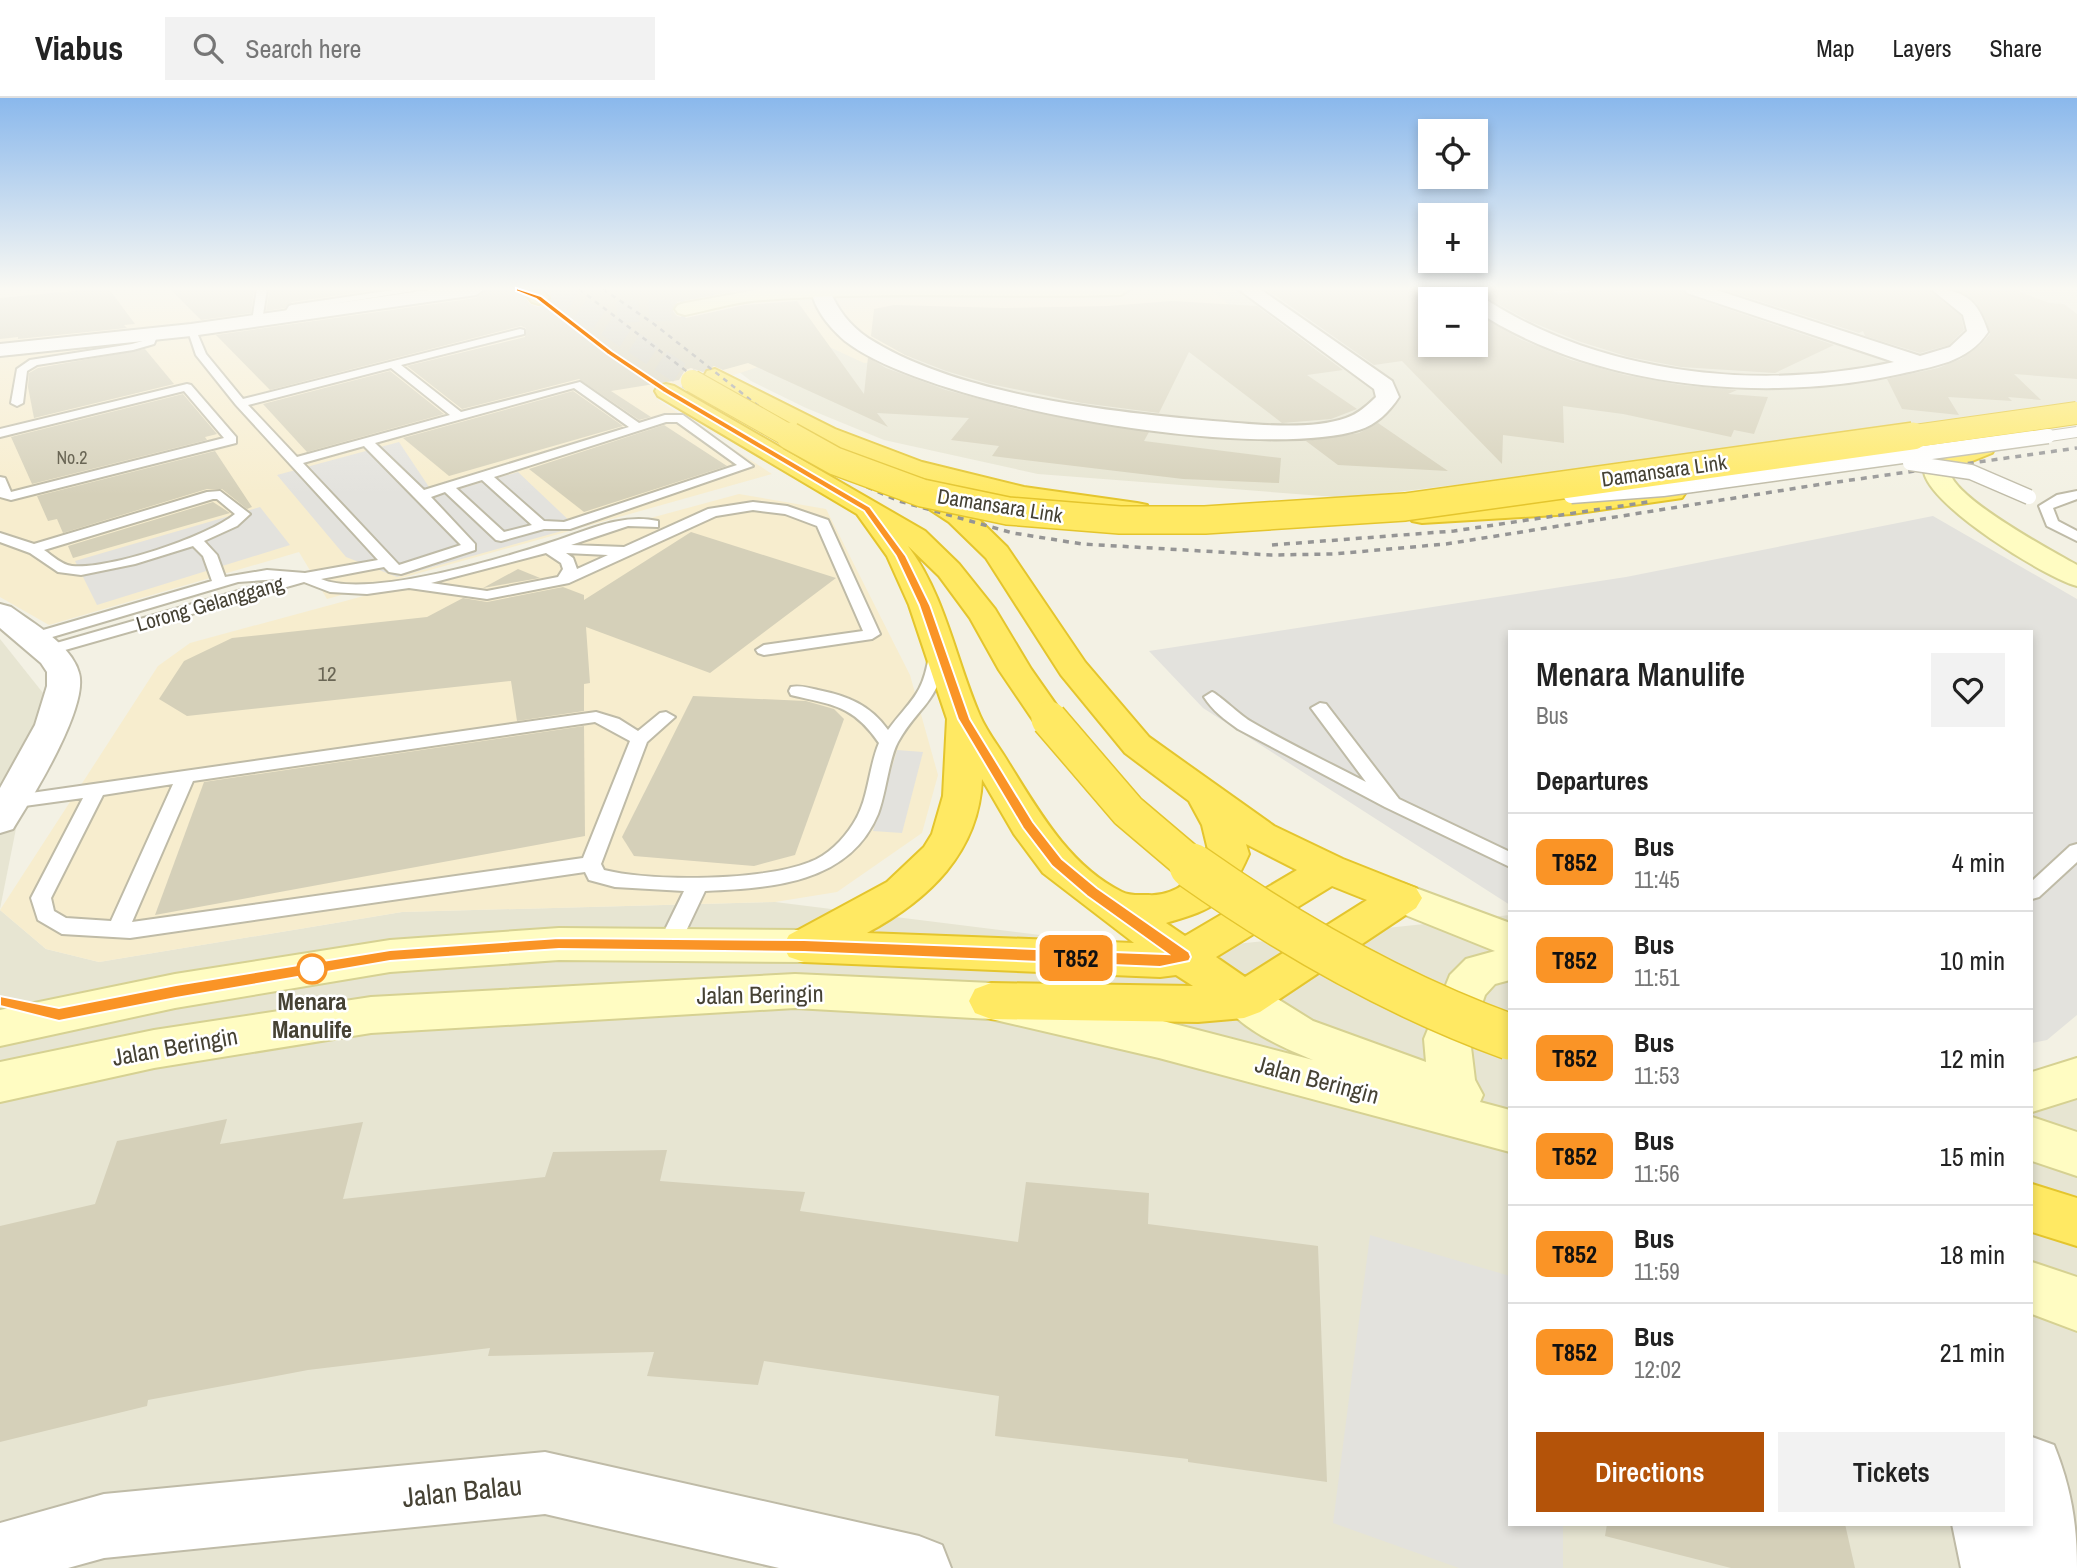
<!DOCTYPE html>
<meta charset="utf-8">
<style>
body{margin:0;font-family:"Archivo Narrow",sans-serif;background:#f2f2f2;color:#222;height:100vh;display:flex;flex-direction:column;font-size:26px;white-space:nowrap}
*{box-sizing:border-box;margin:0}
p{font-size:23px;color:#767676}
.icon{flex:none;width:38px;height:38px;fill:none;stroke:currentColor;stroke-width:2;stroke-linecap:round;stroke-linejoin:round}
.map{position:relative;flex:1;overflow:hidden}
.side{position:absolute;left:1508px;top:532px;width:525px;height:896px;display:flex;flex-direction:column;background:#fff;border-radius:0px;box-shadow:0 4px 10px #0003}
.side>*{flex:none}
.badge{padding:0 14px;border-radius:10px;font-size:24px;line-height:46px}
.fabs{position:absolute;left:1418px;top:21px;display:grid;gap:14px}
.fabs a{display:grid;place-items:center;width:70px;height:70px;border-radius:0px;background:#fff;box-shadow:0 4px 10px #0003;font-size:35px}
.map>.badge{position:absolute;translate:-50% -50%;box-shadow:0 0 0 4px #fff}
h2{padding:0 28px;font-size:26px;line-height:63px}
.round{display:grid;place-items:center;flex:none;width:74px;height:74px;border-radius:0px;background:#f2f2f2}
.headline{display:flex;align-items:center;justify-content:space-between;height:119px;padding:0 28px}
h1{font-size:33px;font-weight:600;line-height:52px}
.cta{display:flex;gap:14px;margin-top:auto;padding:14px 28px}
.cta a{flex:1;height:80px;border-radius:0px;background:#b45309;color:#fff;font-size:28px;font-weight:600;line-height:80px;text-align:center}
.cta a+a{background:#f2f2f2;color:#222}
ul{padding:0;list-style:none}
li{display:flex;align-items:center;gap:21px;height:98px;padding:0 28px;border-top:2px solid #e0e0e0}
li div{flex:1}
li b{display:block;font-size:26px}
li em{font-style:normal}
li .badge{min-width:77px;font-weight:700;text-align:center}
header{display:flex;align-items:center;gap:42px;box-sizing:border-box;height:98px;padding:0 35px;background:#fff;border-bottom:2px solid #e0e0e0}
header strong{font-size:33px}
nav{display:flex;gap:38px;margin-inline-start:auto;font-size:24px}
.search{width:490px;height:63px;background:#f2f2f2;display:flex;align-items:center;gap:18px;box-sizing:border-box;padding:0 24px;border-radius:0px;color:#767676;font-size:26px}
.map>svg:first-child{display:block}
.residential{fill:#e7e5d2;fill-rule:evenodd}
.commercial{fill:#f7edce}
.parking{fill:#e3e2dd}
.building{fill:#d5d0b9}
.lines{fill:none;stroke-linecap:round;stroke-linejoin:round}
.secondary-tunnel{stroke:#d0cec1;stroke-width:22;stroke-dasharray:22 10;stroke-linecap:butt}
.highway-tunnel{stroke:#d0cec1;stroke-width:22;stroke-dasharray:22 10;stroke-linecap:butt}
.lane-casing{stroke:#bfbba7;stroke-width:4}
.street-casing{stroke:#bfbba7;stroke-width:4}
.secondary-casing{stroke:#d6d192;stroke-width:4}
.highway-casing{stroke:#e4c52d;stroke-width:4}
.lane{fill:#fff;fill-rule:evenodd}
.street{fill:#fff;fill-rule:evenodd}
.secondary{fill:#fffcc2;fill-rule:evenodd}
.highway{fill:#ffe963;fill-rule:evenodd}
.rail-far1{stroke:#959595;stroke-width:2.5;stroke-dasharray:5 5;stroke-linecap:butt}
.rail{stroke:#959595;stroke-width:3.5;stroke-dasharray:6 6;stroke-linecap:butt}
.lane-bridge-far1-casing{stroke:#bfbba7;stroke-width:12;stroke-linecap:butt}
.lane-bridge-casing{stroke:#bfbba7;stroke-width:17;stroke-linecap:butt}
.highway-bridge-far3-casing{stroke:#e4c52d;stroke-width:24;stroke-linecap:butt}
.highway-bridge-far2-casing{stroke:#e4c52d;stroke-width:30;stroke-linecap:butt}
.highway-bridge-far1-casing{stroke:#e4c52d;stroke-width:38;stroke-linecap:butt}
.highway-bridge-casing{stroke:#e4c52d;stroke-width:48;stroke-linecap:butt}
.lane-bridge-far1{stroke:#fff;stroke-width:10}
.lane-bridge{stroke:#fff;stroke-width:14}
.highway-bridge-far3{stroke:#ffe963;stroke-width:22}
.highway-bridge-far2{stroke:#ffe963;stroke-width:27}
.highway-bridge-far1{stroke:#ffe963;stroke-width:35}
.highway-bridge{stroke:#ffe963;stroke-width:45}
.line{fill:#fa9426;stroke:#fff;stroke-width:2}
.stop-dot{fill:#fff;stroke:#fa9426;stroke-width:3.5}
.labels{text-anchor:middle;stroke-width:5;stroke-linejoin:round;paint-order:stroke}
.far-number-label{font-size:18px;fill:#6a6655}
.far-street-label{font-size:21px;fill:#464234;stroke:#fff}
.number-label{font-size:21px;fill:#6a6655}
.street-label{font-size:24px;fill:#464234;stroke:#fff}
.stop-label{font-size:24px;font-weight:bold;fill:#464234;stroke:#fff}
.near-street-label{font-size:28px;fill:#464234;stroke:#fff}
</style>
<header>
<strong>Viabus</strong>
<div class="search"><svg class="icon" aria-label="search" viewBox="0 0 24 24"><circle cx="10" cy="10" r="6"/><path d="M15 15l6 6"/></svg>Search here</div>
<nav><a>Map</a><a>Layers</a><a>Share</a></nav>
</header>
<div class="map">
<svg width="2077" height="1470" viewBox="0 0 2077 1470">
<rect width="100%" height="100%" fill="#f3f1e4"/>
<!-- residential -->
<g class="residential">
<path d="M630 191H2077V305L1790 346 1348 400 1038 376 884 342 806 310 751 283ZM1430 201H1475V247H1430Z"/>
<polygon points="0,541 43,595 0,811"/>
<polygon points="775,804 1169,853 1510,817 1510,1426 2032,1426 2032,986 2077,994 2077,1470 0,1470 0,812 46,851 99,864 402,814"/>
</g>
<!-- commercial -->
<g class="commercial">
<polygon points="0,191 1211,191 1244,221 864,265 825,247 658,302 772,376 327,501 299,454 49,527 0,499"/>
<polygon points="739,396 826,411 910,577 938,677 922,735 837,794 775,804 402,814 99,864 46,851 0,812 158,568 190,545"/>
</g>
<!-- parking -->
<g class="parking">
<polygon points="399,344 435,398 518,374 576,429 397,479 346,459 277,377"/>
<polygon points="260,409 290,447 97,507 75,463"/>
<polygon points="1933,418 2077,501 2077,917 2047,942 2032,945 2032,534 1510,534 1510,807 1203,610 1149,553 1626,479"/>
<polygon points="897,652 923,654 902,735 873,733"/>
<polygon points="1370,1137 1510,1178 1510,1426 1563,1426 1563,1470 1459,1470 1333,1425"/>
</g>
<!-- building -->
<g class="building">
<polygon points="94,191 109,191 135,226 124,227 127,230 18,241 18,239 0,241 0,200"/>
<polygon points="170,191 254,191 251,215 201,222"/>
<polygon points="270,191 381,191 292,204 285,210 266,213"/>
<polygon points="488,191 518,191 530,206 538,209 552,200 545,191 746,191 677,204 673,213 677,218 686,220 745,207 797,203 864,296 868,259 886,270 946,292 1017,311 1149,334 1144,343 1281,360 1279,385 1183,381 992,358 999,348 951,342 969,320 877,315 888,329 748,265 723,272 714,268 703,274 691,270 685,272 679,282 611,293 651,319 639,322 579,281 462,311 407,268 525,239 526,230 521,228 270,292 216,237 476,200"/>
<polygon points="1266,191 1546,191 1559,196 1591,191 1683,191 1686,197 1834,247 1775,275 1681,269 1629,259 1578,243 1529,223 1476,194 1464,201 1430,201 1430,247 1475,247 1475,215 1520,241 1571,262 1625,277 1681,287 1737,292 1728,296 1768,299 1754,336 1734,332 1731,339 1623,316 1563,308 1564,345 1503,337 1502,366 1402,263 1374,267"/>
<polygon points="1722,191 1928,191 1961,218 1964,232 1949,247 1920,255 1865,238 1863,233 1859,235"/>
<polygon points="1954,191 2013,191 2049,205 2064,206 2077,216 2077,281 2014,276 2041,302 2008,299 2012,303 1948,299 1959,317 1902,311 1887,281 1938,270 1961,261 1981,246 1990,236 1986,222 1976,205"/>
<polygon points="1172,203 1257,208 1343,272 1307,277 1357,311 1331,321 1282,325 1189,254 1159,315 1082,305 990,286 946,273 905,257 871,238 874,211 894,207 1005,210 1108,208"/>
<polygon points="145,251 174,286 34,320 28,289 29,275 38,270"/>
<polygon points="390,273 444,316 307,354 263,306"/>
<polygon points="573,293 623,328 449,378 403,340"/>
<polygon points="183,296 217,336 205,339 207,342 32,386 11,339"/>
<polygon points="1378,325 1448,373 1338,367 1306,343 1359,335"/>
<polygon points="664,327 727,368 584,414 529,371"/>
<polygon points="215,353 252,409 247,411 222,391 207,391 63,435 57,421 48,423 37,398"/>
<polygon points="213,404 230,415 73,460 68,448"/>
<polygon points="691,434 836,480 710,575 586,529 590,585 584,586 584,613 517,623 511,583 187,618 159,601 184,563 232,540 427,519 463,500 487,504 563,489 584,497 584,502"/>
<polygon points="518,471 540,480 483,490"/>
<polygon points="693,598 806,603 834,611 844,621 795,757 754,768 634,758 622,739"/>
<polygon points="584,628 585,738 155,817 204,684"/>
<polygon points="227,1021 220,1046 363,1024 343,1101 545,1079 553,1054 667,1052 660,1083 805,1094 800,1113 1018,1144 1026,1084 1149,1095 1148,1126 1318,1148 1327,1384 1188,1364 1188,1361 995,1338 999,1298 764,1263 758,1287 647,1278 654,1254 488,1258 490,1250 308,1272 148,1302 147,1308 0,1344 0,1128 95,1106 117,1043"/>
<polygon points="1607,1426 1845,1426 1855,1470 1731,1470 1605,1438"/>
</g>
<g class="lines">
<!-- secondary-tunnel -->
<polyline class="secondary-tunnel" points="617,214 685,211"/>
<!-- highway-tunnel -->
<polyline class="highway-tunnel" points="554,192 692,283"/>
<defs>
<g id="lane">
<polygon points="257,191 267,191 262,223 257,226 252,223"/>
<polygon points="400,191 425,191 296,212 287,222 282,219 289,208 292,207"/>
<path d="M187 230H195L206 256 243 301 520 231 524 232V236L401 267 461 314 580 284 639 325 665 317H683L753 368 570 431H544L501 443 496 442 445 394 431 399 475 446V452L401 476 389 474 384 469 321 481C368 501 504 460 555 443 588 432 622 415 658 423V429L628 428 571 447 624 449 708 411 753 404 787 408 828 422 880 536 872 541 764 557 758 555 756 552 764 547 863 533 817 428 785 416 753 412 716 418 569 485 487 501 409 490 367 496 330 494 304 484 51 556H39L37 553 39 550 280 481 238 484 32 545 24 540 26 537 212 483 203 458 193 448 135 466 81 477 58 474 30 455 0 444V435L34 446 207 394 220 393 250 416 237 428 204 443 217 457 225 479 267 472 305 475 378 462 236 307 196 257ZM391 270 450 317 297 359 248 307ZM574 290 629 329 424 392 375 345ZM666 324H677L737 367 564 424 544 423 494 379ZM364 348 461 447 399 467 303 365ZM482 382 532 427 504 434 456 390ZM213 401H217L235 416C207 439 108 472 72 468 62 467 53 458 44 452ZM546 455 561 465 563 471 558 479 487 493 431 485ZM566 455 608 457 577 471 573 460Z"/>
<polygon points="153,233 158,236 154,246 133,252 37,267 27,273 23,305 17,308 11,305 17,271 30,262 132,246 146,242 149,234"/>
<polygon points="187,286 191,287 236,339 236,345 11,402 0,399 0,379 5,380 11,394 224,340 184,293 0,339 0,331"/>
<polygon points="2077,393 2077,401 2053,410 2058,423 2077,433 2077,443 2047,428 2039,408 2057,397"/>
<path d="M937 552 945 557C939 605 919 607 898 644 889 660 886 695 878 716 849 786 771 790 705 793L677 852 669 854 661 852 658 846 684 793 615 789 589 782 585 774 130 840 62 836 38 822 31 800 83 700 10 710 3 708 1 704 3 700 10 698 596 614 619 621 638 633 660 615 666 614 675 619 647 644 601 766 604 772C653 784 762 783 810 764 827 758 843 742 853 726 869 702 868 671 879 645 853 607 833 607 791 597L789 593 791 589C800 587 809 590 818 592 848 598 870 607 888 632 910 602 923 598 929 557ZM595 624 630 643 583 760 132 824 193 683ZM173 686 111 823 66 820 54 813 51 800 103 697Z"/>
<path d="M1212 594C1218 596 1240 617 1250 623 1287 645 1328 664 1366 684L1311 610 1320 605 1326 606 1399 701 1510 754V769L1385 709 1238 631C1224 621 1213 613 1204 599Z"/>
<polygon points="2077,746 2077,764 2039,799 2032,801 2032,783 2070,748"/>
</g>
<g id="street">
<polygon points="435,191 485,191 476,197 191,238 0,258 0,246 191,226"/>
<path d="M811 191H829C838 212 849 227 868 240 957 297 1109 314 1213 323 1252 326 1309 333 1346 320 1358 316 1368 307 1376 299L1374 291 1238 191H1260L1392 283 1399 299C1390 313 1376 327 1359 332 1258 364 929 309 845 243 830 230 814 211 811 191Z"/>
<path d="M1685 191H1713L1920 258 1950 249 1967 233 1963 217 1931 191C1964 191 1978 202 1988 234 1967 265 1934 268 1900 276 1766 306 1592 290 1475 212V201H1466L1475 197 1482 199C1599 276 1758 294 1894 264L1687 195Z"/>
<path d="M0 506 11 509C33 525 72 547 79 575 89 609 32 700 13 731L0 735V690L35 627 47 588V574L41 565 0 530Z"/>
<path d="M2032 1339 2054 1347C2071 1389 2077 1426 2077 1470H1961L1952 1426H2032Z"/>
<polygon points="545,1354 919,1438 942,1447 951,1470 779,1470 545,1416 104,1460 68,1470 0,1470 0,1425 104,1396"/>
</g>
<g id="secondary">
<path d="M761 191H1130L1121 197C1002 200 882 193 763 202 739 203 710 212 685 217L678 215 675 211 678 207 685 205Z"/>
<path d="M1946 357 1955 360 1959 365 1950 375C1957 402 2050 452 2077 467V488C2044 479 1930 408 1924 374L1937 360Z"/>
<path d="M1402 785 1510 825V882L1495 886 1485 897 1470 941 1475 982 1483 997 1480 1004 1510 1012V1054L1159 960 991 921 795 910 371 935 154 970 0 1004V964L154 932 371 899 795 876 991 885 1159 922 1313 962C1284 950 1237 930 1222 902L1228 890 1244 884 1260 890 1313 923 1426 964 1424 941 1450 877 1466 861 1495 853 1388 810 1382 800 1388 790Z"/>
<polygon points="559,830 804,832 819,837 825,848 819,859 804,864 559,862 390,874 175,910 0,948 0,912 175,876 390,842"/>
<polygon points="2077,960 2077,1000 2032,1014 2032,974"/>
<polygon points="2032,1019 2077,1034 2077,1078 2032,1063"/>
<polygon points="2032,1164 2077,1179 2077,1233 2032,1216"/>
</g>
<g id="highway">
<polygon points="521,191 541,191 549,200 539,206 532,204"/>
<path d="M715 271 835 331 922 364 1024 389 1137 405 1147 407 1150 413 1147 419 1137 421C1047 410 956 394 871 363 813 342 761 312 707 283L704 278 707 273Z"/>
<path d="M666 286 674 288 925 433 959 466 995 511 1031 571 1066 621 1061 628 1049 631 1037 628 999 572 970 520 939 478 908 448C945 497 956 563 980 618 987 634 999 649 1008 664 1038 712 1069 768 1122 794 1129 798 1140 797 1148 797 1175 799 1198 779 1209 756L1202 727 1189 703 1125 655 1061 577 986 460 949 424 903 394 899 388 903 382 912 380 921 382 969 412 1007 449 1085 564 1149 639 1274 728 1343 761 1416 790 1422 800 1416 810 1260 914 1244 920 1198 924 991 921 975 915 969 903 975 891 991 885 1193 888 1176 877 1160 879 804 864 789 859 783 848 789 837 887 784 924 749 932 736 943 698 947 621 909 507 887 458 857 416 658 298 655 293 658 288ZM982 681 1014 736 1043 775 1134 845 867 835C928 802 979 755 982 681ZM1246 746 1297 772 1185 838 1166 825C1217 810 1227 805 1249 756ZM1332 788 1367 802 1245 879 1216 859Z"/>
<polygon points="1983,343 1992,345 1995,350 1992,355 1955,370 1946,373 1937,370 1933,365 1937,360"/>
<polygon points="1673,386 1682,388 1686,394 1682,400 1572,416 1422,425 1412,423 1408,417 1412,411 1422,409 1572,400"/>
<polygon points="2032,1086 2077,1100 2077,1148 2032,1134"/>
</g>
</defs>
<!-- lane casing -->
<use href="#lane" class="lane-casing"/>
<!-- street casing -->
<use href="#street" class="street-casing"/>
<!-- secondary casing -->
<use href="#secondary" class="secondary-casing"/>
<!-- highway casing -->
<use href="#highway" class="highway-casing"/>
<!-- lane -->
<use href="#lane" class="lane"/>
<!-- street -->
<use href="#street" class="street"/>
<!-- secondary -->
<use href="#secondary" class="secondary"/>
<!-- highway -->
<use href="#highway" class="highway"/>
<!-- rail-far1 -->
<g class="rail-far1">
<polyline points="579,191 774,340"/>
<polyline points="603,191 654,226 799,340"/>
</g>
<!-- rail -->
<g class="rail">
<polyline points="772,338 820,368 899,403 1013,435 1082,446 1271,457 1333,456 1446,446 1816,387 2077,350"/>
<polyline points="796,338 828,358 930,403"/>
<polyline points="1272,447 1454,433 1648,404"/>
</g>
<defs>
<polyline id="lane-bridge-far1" points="2036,340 2077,334"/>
<g id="lane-bridge">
<polyline points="1910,365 1971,374 2029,399"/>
<polyline points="1571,398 1663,391 2048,338"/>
</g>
<g id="highway-bridge-far3">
<polyline points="692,283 793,340"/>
<polyline points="1901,340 2077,315"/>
</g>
<polyline id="highway-bridge-far2" points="790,338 835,363 922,395 1008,413 1120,422 1205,422 1405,409 1913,338"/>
<polyline id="highway-bridge-far1" points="1049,621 1128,713 1194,769"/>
<path id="highway-bridge" d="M1192 768C1290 837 1397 898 1510 939"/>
</defs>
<!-- lane-bridge-far1 casing -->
<use href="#lane-bridge-far1" class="lane-bridge-far1-casing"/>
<!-- lane-bridge casing -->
<use href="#lane-bridge" class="lane-bridge-casing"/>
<!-- highway-bridge-far3 casing -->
<use href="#highway-bridge-far3" class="highway-bridge-far3-casing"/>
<!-- highway-bridge-far2 casing -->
<use href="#highway-bridge-far2" class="highway-bridge-far2-casing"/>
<!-- highway-bridge-far1 casing -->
<use href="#highway-bridge-far1" class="highway-bridge-far1-casing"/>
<!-- highway-bridge casing -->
<use href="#highway-bridge" class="highway-bridge-casing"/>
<!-- lane-bridge-far1 -->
<use href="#lane-bridge-far1" class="lane-bridge-far1"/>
<!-- lane-bridge -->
<use href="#lane-bridge" class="lane-bridge"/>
<!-- highway-bridge-far3 -->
<use href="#highway-bridge-far3" class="highway-bridge-far3"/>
<!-- highway-bridge-far2 -->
<use href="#highway-bridge-far2" class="highway-bridge-far2"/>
<!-- highway-bridge-far1 -->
<use href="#highway-bridge-far1" class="highway-bridge-far1"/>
<!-- highway-bridge -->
<use href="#highway-bridge" class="highway-bridge"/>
</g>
<!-- sky -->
<linearGradient id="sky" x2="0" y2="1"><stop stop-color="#8ab8ec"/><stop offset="0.48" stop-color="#faf9f3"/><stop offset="1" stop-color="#faf9f3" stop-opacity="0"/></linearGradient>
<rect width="2077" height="397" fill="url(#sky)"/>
<!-- line -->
<polygon class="line" points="516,190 541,198 612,253 669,291 870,409 906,458 930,507 970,621 1033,724 1062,761 1097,790 1189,854 1191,859 1189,863 1160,869 804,854 559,851 390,863 176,900 59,923 0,908 0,898 59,910 176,887 390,852 559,840 804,842 1168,856 1087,798 1052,768 1023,730 958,621 919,507 896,458 864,413 663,294 607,256 536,201 516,193"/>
<!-- markers -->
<circle class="stop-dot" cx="312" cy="871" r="14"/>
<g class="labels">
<!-- far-number labels -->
<g class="far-number-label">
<text x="72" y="366">No.2</text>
</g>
<!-- far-street labels -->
<g class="far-street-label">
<text transform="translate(1664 373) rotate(-8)" y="7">Damansara Link</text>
<text transform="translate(1000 408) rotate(9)" y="7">Damansara Link</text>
<text transform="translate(210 506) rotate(-16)" y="7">Lorong Gelanggang</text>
</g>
<!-- number labels -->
<g class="number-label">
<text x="327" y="583">12</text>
</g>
<!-- street labels -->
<g class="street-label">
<text transform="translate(760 897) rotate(-1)" y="8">Jalan Beringin</text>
<text transform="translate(175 949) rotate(-10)" y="8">Jalan Beringin</text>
<text transform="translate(1317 982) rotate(15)" y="8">Jalan Beringin</text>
</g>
<!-- stop labels -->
<g class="stop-label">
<text x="312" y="912">Menara<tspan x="312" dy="28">Manulife</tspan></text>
</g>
<!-- near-street labels -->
<g class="near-street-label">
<text transform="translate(462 1393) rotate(-6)" y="10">Jalan Balau</text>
</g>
</g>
</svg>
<div class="fabs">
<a><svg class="icon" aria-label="locate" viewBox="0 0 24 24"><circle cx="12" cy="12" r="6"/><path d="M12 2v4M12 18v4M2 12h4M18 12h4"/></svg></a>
<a>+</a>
<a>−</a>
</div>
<b class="badge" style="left:1076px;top:860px;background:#fa9426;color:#111">T852</b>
<section class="side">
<div class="headline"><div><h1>Menara Manulife</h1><p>Bus</p></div><a class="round"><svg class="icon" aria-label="heart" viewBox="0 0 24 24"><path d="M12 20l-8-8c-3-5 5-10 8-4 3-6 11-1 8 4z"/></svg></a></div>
<h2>Departures</h2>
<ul>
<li><span class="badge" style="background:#fa9426;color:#111">T852</span><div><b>Bus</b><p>11:45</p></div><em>4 min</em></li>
<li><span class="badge" style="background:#fa9426;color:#111">T852</span><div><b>Bus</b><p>11:51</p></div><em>10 min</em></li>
<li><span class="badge" style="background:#fa9426;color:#111">T852</span><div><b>Bus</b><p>11:53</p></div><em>12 min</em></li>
<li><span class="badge" style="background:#fa9426;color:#111">T852</span><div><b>Bus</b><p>11:56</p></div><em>15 min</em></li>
<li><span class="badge" style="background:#fa9426;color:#111">T852</span><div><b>Bus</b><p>11:59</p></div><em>18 min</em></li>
<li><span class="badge" style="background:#fa9426;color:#111">T852</span><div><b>Bus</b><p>12:02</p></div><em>21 min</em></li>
</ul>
<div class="cta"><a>Directions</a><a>Tickets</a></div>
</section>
</div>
